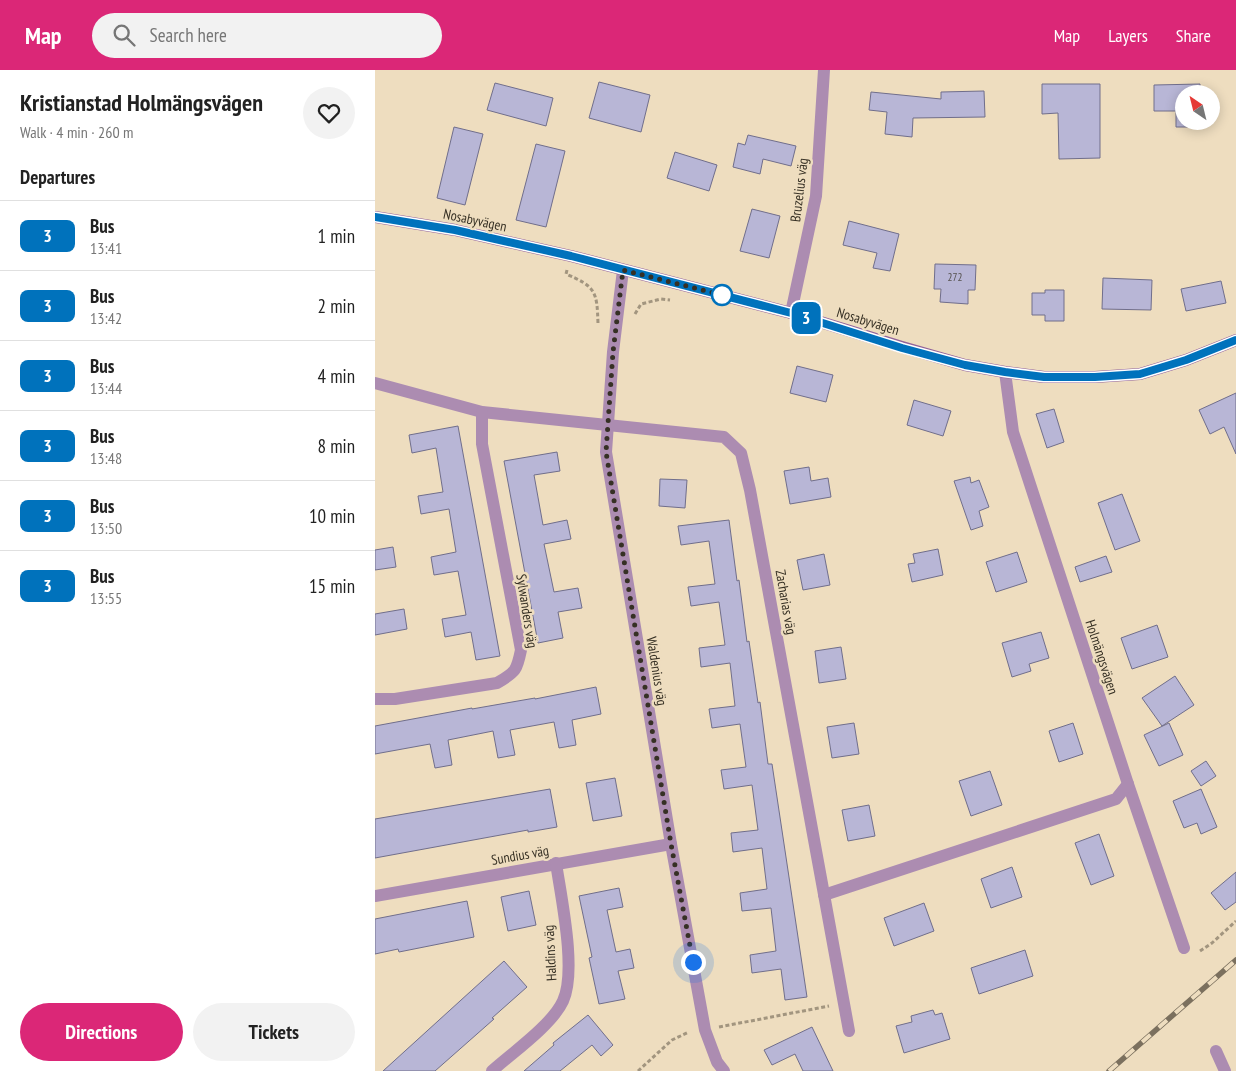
<!DOCTYPE html>
<meta charset="utf-8">
<style>
body{margin:0;font-family:"PT Sans Narrow",sans-serif;background:#f2f2f2;color:#222;height:100vh;display:flex;flex-direction:column;font-size:19px;white-space:nowrap}
*{box-sizing:border-box;margin:0}
p{font-size:16px;color:#767676}
.icon{flex:none;width:28px;height:28px;fill:none;stroke:currentColor;stroke-width:2;stroke-linecap:round;stroke-linejoin:round}
.map{position:relative;flex:1;overflow:hidden}
.panel{display:flex;flex-direction:column;background:#fff;width:375px}
.panel>*{flex:none}
.badge{padding:0 10px;border-radius:8px;font-size:18px;line-height:32px}
.needle{width:32px;rotate:325deg}
.fabs{position:absolute;left:800px;top:15px;display:grid;gap:10px}
.fabs a{display:grid;place-items:center;width:45px;height:45px;border-radius:50%;background:#fff;box-shadow:0 2px 12px #0003;font-size:25px}
.you{position:absolute;width:25px;height:25px;margin:-12px;border:4px solid #fff;border-radius:50%;background:#1a73e8;box-shadow:0 0 0 8px #1a73e833}
.map>.badge{position:absolute;translate:-50% -50%;box-shadow:0 0 0 2px #fff}
h2{padding:0 20px;font-size:19px;line-height:45px}
.round{display:grid;place-items:center;flex:none;width:52px;height:52px;border-radius:26px;background:#f2f2f2}
.head{display:flex;align-items:center;justify-content:space-between;height:85px;padding:0 20px}
h1{font-size:24px;font-weight:700;line-height:38px}
.button{display:flex;gap:10px;margin-top:auto;padding:10px 20px}
.button a{flex:1;height:58px;border-radius:30px;background:#db2777;color:#fff;font-size:20px;font-weight:700;line-height:58px;text-align:center}
.button a+a{background:#f2f2f2;color:#222}
ul{padding:0;list-style:none}
li{display:flex;align-items:center;gap:15px;height:70px;padding:0 20px;border-top:1px solid #e0e0e0}
li div{flex:1}
li b{display:block;font-size:19px}
li em{font-style:normal}
li .badge{min-width:55px;font-weight:700;text-align:center}
header{display:flex;align-items:center;gap:30px;box-sizing:border-box;height:70px;padding:0 25px;background:#db2777;color:#fff}
header strong{font-size:24px}
nav{display:flex;gap:28px;margin-inline-start:auto;font-size:18px}
.search{width:350px;height:45px;background:#f2f2f2;display:flex;align-items:center;gap:12px;box-sizing:border-box;padding:0 18px;border-radius:28px;color:#767676;font-size:19px}
main{display:flex;flex:1;min-height:0}
.map>svg:first-child{display:block}
.building{fill:#b8b6d6;stroke:#706e8b}
.lines{fill:none;stroke-linecap:round;stroke-linejoin:round}
.path{stroke:#a2957f;stroke-width:3;stroke-dasharray:4 2.5;stroke-linecap:butt}
.minor{stroke:#ac8cb1;stroke-width:12}
.secondary{stroke:#916399;stroke-width:12}
.rail-casing{stroke:#7b705e;stroke-width:5.5}
.rail{stroke:#eeddbf;stroke-width:4;stroke-dasharray:11;stroke-linecap:butt}
.line-casing{stroke:#fff;stroke-width:11}
.line{stroke:#0072bc;stroke-width:8}
.walk{stroke:#363024;stroke-width:5;stroke-dasharray:0 9}
.stop-dot{fill:#fff;stroke:#0072bc;stroke-width:2.5}
.labels{text-anchor:middle;stroke-width:5;stroke-linejoin:round;paint-order:stroke}
.number-label{font-size:11px;fill:#565250}
.street-label{font-size:14px;fill:#363024;stroke:#eeddbf}
</style>
<header>
<strong>Map</strong>
<div class="search"><svg class="icon" aria-label="search" viewBox="0 0 24 24"><circle cx="10" cy="10" r="6"/><path d="M15 15l6 6"/></svg>Search here</div>
<nav><a>Map</a><a>Layers</a><a>Share</a></nav>
</header>
<main>
<section class="panel">
<div class="head"><div><h1>Kristianstad Holmängsvägen</h1><p>Walk · 4 min · 260 m</p></div><a class="round"><svg class="icon" aria-label="heart" viewBox="0 0 24 24"><path d="M12 20l-8-8c-3-5 5-10 8-4 3-6 11-1 8 4z"/></svg></a></div>
<h2>Departures</h2>
<ul>
<li><span class="badge" style="background:#0072bc;color:#fff">3</span><div><b>Bus</b><p>13:41</p></div><em>1 min</em></li>
<li><span class="badge" style="background:#0072bc;color:#fff">3</span><div><b>Bus</b><p>13:42</p></div><em>2 min</em></li>
<li><span class="badge" style="background:#0072bc;color:#fff">3</span><div><b>Bus</b><p>13:44</p></div><em>4 min</em></li>
<li><span class="badge" style="background:#0072bc;color:#fff">3</span><div><b>Bus</b><p>13:48</p></div><em>8 min</em></li>
<li><span class="badge" style="background:#0072bc;color:#fff">3</span><div><b>Bus</b><p>13:50</p></div><em>10 min</em></li>
<li><span class="badge" style="background:#0072bc;color:#fff">3</span><div><b>Bus</b><p>13:55</p></div><em>15 min</em></li>
</ul>
<div class="button"><a>Directions</a><a>Tickets</a></div>
</section>
<div class="map">
<svg width="861" height="1001" viewBox="0 0 861 1001">
<rect width="100%" height="100%" fill="#eeddbf"/>
<!-- building -->
<g class="building">
<polygon points="224,12 275,25 266,62 214,48"/>
<polygon points="120,13 178,28 171,56 112,40"/>
<polygon points="667,14 725,14 725,88 684,89 683,43 667,44"/>
<polygon points="825,14 825,24 809,24 809,51 825,51 825,57 801,57 801,41 779,41 779,15"/>
<polygon points="609,21 610,47 538,48 537,67 510,64 512,42 494,40 496,22 566,29 566,22"/>
<polygon points="79,57 108,64 90,135 62,128"/>
<polygon points="373,65 421,76 416,96 388,89 385,104 358,97 363,73 370,75"/>
<polygon points="161,74 190,81 171,157 141,150"/>
<polygon points="300,82 342,95 334,121 292,108"/>
<polygon points="377,139 405,146 394,188 365,181"/>
<polygon points="474,151 524,164 515,201 498,198 502,183 468,175"/>
<polygon points="560,194 601,195 600,220 593,220 593,234 565,232 566,219 559,219"/>
<polygon points="728,208 777,210 776,240 727,239"/>
<polygon points="846,211 851,233 811,241 806,219"/>
<polygon points="670,220 689,220 689,251 670,251 670,245 657,245 657,223 670,223"/>
<polygon points="422,296 458,305 451,332 415,323"/>
<polygon points="861,323 861,384 849,357 835,364 824,340"/>
<polygon points="539,330 576,341 568,366 532,355"/>
<polygon points="679,339 689,372 672,378 661,344"/>
<polygon points="83,356 125,586 101,590 96,562 70,567 67,549 91,545 83,501 59,505 56,487 81,482 74,439 46,444 43,426 68,422 61,378 37,383 34,365"/>
<polygon points="182,382 185,401 159,405 168,455 192,450 196,469 169,474 179,522 203,518 207,538 183,542 188,568 163,573 129,391"/>
<polygon points="434,397 436,411 453,408 456,427 415,434 409,401"/>
<polygon points="595,407 596,413 604,410 614,437 604,441 608,456 596,460 579,411"/>
<polygon points="285,409 312,410 310,438 284,436"/>
<polygon points="747,424 765,471 740,480 723,433"/>
<polygon points="354,450 362,511 364,510 372,572 374,571 383,633 385,632 393,694 397,694 432,927 410,930 406,899 377,903 375,885 401,881 396,838 367,841 365,823 392,819 387,778 358,782 356,763 383,760 377,715 349,719 346,700 371,697 365,654 337,658 334,639 360,636 355,593 326,597 324,578 350,575 344,532 316,536 313,517 340,514 334,471 306,475 303,456"/>
<polygon points="18,477 21,497 0,500 0,480"/>
<polygon points="563,479 568,505 537,512 533,494 540,493 538,484"/>
<polygon points="642,482 652,512 621,522 611,492"/>
<polygon points="449,484 455,515 428,520 422,490"/>
<polygon points="731,486 737,502 705,512 700,497"/>
<polygon points="29,539 32,559 0,565 0,544"/>
<polygon points="782,555 793,587 757,599 746,568"/>
<polygon points="666,562 674,588 654,594 656,601 637,607 627,573"/>
<polygon points="466,577 471,609 444,613 440,581"/>
<polygon points="800,606 819,635 787,656 767,628"/>
<polygon points="221,617 226,644 197,650 201,675 184,678 179,652 135,660 140,685 123,688 118,661 73,670 77,695 60,698 55,674 0,684 0,656 97,638 97,639 160,628 160,629"/>
<polygon points="479,653 484,684 457,688 452,657"/>
<polygon points="698,653 708,684 684,692 674,661"/>
<polygon points="794,653 808,685 784,696 769,665"/>
<polygon points="831,691 841,706 826,716 816,701"/>
<polygon points="615,701 627,735 596,746 584,711"/>
<polygon points="240,708 247,746 218,751 211,713"/>
<polygon points="175,719 182,757 153,762 153,760 0,788 0,749"/>
<polygon points="826,719 842,757 826,764 822,753 809,758 798,731"/>
<polygon points="494,735 500,766 473,771 467,740"/>
<polygon points="724,764 739,806 716,815 700,773"/>
<polygon points="637,797 647,827 616,838 606,809"/>
<polygon points="861,802 861,832 850,840 836,823"/>
<polygon points="244,818 248,837 232,840 241,882 255,879 259,898 243,901 250,929 224,934 214,888 217,887 204,826"/>
<polygon points="154,821 161,855 133,861 126,827"/>
<polygon points="92,831 99,867 24,882 23,879 0,884 0,849"/>
<polygon points="549,833 559,861 519,876 509,848"/>
<polygon points="650,880 658,906 604,924 596,898"/>
<polygon points="129,891 152,917 117,948 119,949 60,1001 8,1001"/>
<polygon points="558,940 560,945 567,943 575,969 529,983 521,956 537,952 536,946"/>
<polygon points="213,945 238,975 226,986 217,975 185,1001 149,1001 179,975 178,973"/>
<polygon points="437,957 458,1001 428,1001 420,984 397,995 389,980"/>
</g>
<g class="lines">
<!-- path -->
<g class="path">
<path d="M192 200 191 204C221 217 222 221 223 254"/>
<polyline points="260,244 266,234 286,229 295,230"/>
<polyline points="825,881 837,873 861,851"/>
<polyline points="344,957 454,936"/>
<polyline points="263,1001 297,970 314,962"/>
</g>
<!-- minor -->
<g class="minor">
<polyline points="248,200 238,282 231,382 296,774 330,960 342,992 349,1001"/>
<polyline points="416,243 441,126 449,0"/>
<polyline points="630,302 638,362 753,714 809,878"/>
<polyline points="0,313 107,342 349,367 366,383 375,420 474,961"/>
<path d="M0 629H20L122 613C141 602 142 600 146 580L107 374V342"/>
<polyline points="449,825 741,729 753,714"/>
<polyline points="0,826 296,774"/>
<polyline points="841,981 850,1001"/>
<path d="M117 1001C137 983 177 955 188 931 202 901 186 827 181 793"/>
</g>
<!-- secondary -->
<polyline class="secondary" points="0,147 80,160 196,186 416,243 527,277 590,295 630,302 669,307 720,307 765,304 811,290 861,270"/>
<defs>
<polyline id="rail" points="734,1001 861,890"/>
</defs>
<!-- rail casing -->
<use href="#rail" class="rail-casing"/>
<!-- rail -->
<use href="#rail" class="rail"/>
</g>
<g class="lines">
<defs>
<polyline id="line" points="0,147 80,160 196,186 416,243 527,278 590,295 630,302 669,307 720,307 765,304 811,290 861,270"/>
</defs>
<!-- line casing -->
<use href="#line" class="line-casing"/>
<!-- line -->
<use href="#line" class="line"/>
<!-- walk -->
<polyline class="walk" points="318,892 296,774 231,382 238,282 248,200 347,225"/>
</g>
<!-- markers -->
<circle class="stop-dot" cx="347" cy="225" r="10"/>
<g class="labels">
<!-- number labels -->
<g class="number-label">
<text x="580" y="211">272</text>
</g>
<!-- street labels -->
<g class="street-label">
<text transform="translate(424 120) rotate(-83)" y="5">Bruzelius väg</text>
<text transform="translate(100 150) rotate(12)" y="5">Nosabyvägen</text>
<text transform="translate(493 251) rotate(17)" y="5">Nosabyvägen</text>
<text transform="translate(411 532) rotate(80)" y="5">Zacharias väg</text>
<text transform="translate(152 541) rotate(81)" y="5">Sylwanders väg</text>
<text transform="translate(727 587) rotate(72)" y="5">Holmängsvägen</text>
<text transform="translate(282 601) rotate(81)" y="5">Waldenius väg</text>
<text transform="translate(145 785) rotate(-10)" y="5">Sundius väg</text>
<text transform="translate(175 883) rotate(-93)" y="5">Haldins väg</text>
</g>
</g>
</svg>
<div class="fabs">
<a><svg class="needle" viewBox="-14 -14 28 28"><path d="M0-13l5 13h-10z" fill="#e53935"/><path d="M0 13l5-13h-10z" fill="#767676"/></svg></a>
</div>
<div class="you" style="left:318px;top:892px"></div>
<b class="badge" style="left:431px;top:248px;background:#0072bc;color:#fff">3</b>
</div>
</main>
